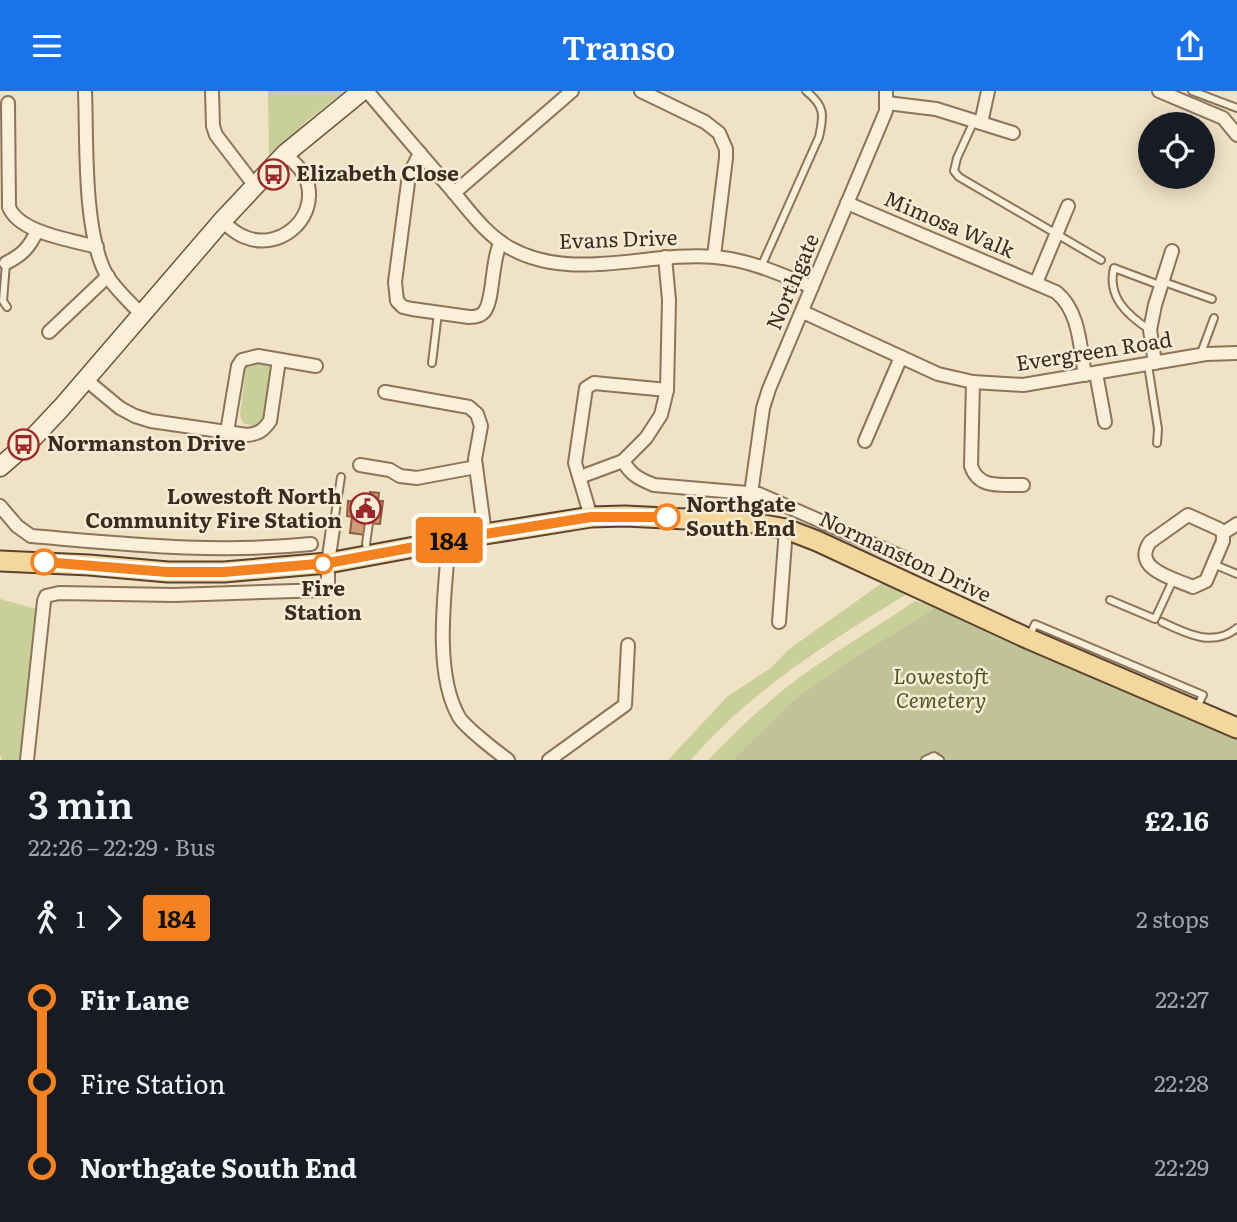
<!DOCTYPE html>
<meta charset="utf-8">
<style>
body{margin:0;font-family:Literata,serif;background:#20242c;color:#f1f3f6;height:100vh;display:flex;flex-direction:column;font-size:26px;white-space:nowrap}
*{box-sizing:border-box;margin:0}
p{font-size:23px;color:#9ea1a6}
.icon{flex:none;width:38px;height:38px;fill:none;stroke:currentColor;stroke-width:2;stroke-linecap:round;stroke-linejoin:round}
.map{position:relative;height:669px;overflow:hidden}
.side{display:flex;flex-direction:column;background:#171b24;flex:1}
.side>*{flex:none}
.badge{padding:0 14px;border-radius:5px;font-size:24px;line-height:46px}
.fabs{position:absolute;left:1138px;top:21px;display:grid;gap:14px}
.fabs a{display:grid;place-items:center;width:77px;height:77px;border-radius:50%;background:#171b24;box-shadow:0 4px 18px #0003;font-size:35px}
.map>.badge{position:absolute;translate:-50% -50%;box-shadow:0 0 0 4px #fff}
.legs{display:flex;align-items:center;gap:10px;height:77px;padding:0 28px;font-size:23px}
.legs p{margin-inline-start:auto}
.overview{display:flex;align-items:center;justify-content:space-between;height:119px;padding:0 28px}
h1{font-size:38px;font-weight:600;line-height:52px}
ul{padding:0 28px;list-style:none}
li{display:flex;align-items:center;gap:24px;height:84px;font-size:26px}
li i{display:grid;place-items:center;width:10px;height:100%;margin:0 9px;background:currentColor}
li i::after{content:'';width:18px;height:18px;margin:-9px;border:5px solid;border-radius:50%;background:#171b24}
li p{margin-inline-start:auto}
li:first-child i{background:linear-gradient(#0000 50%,currentColor 0)}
li:last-child i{background:linear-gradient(currentColor 50%,#0000 0)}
header{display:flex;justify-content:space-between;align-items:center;height:91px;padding:0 28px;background:#1a73e8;color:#fff;font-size:32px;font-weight:600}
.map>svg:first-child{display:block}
.green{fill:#c9cf98}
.cemetery{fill:#bfc397}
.building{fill:#cf9c79;stroke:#8c5c3f;stroke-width:2}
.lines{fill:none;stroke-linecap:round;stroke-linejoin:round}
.lane-casing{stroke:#8c745a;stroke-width:10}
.street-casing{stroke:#8c745a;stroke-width:16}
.secondary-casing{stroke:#6e553d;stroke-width:21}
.primary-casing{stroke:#5a422e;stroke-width:23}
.lane{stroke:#faefd9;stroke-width:6}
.street{stroke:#faefd9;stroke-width:12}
.secondary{stroke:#faefd9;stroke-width:18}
.primary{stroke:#f4d79c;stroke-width:19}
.line-1-casing{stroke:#fff;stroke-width:16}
.line-1{stroke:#f58220;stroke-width:10}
.stop-1-dot{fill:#fff;stroke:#f58220;stroke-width:3.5}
.labels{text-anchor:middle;stroke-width:5;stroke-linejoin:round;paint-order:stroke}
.poi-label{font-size:21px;font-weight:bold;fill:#3b2c1e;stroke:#f7ecd5;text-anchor:start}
.street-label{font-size:21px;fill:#3b2c1e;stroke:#f7ecd5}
.stop-label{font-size:21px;font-weight:bold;fill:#3b2c1e;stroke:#f7ecd5;text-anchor:start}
.park-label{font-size:21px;font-style:italic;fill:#4c5924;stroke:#f7ecd5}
</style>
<header><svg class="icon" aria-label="menu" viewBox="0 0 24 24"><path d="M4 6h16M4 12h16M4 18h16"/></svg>Transo<svg class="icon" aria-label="share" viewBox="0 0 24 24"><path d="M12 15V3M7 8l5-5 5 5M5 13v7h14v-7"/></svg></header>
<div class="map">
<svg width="1237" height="669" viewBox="0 0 1237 669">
<rect width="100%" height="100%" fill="#f0e2c5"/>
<!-- green -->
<g class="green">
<polygon points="268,0 345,0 307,30 269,67"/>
<polygon points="249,271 268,271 273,279 266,328 256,336 243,332 240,324 246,274"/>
<path d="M882 492 907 503C829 551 751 599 691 669H668L728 605 771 577 788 559Z"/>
<polygon points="0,508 37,518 23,635 23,669 2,669 0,664"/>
<path d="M915 510 937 516 855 566 796 607 733 669H708C741 635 777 601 817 574 849 552 883 532 915 510Z"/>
</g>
<!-- cemetery -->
<polygon class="cemetery" points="937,516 1237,646 1237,669 733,669 796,607 855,566"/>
<!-- building -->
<polygon class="building" points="370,401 379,402 378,410 383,410 380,433 367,432 365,444 350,442 352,426 347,425 348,410 354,411 355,407 369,408"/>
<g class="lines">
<defs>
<g id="lane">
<polyline points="1192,0 1237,17"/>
<polyline points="974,30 957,67 954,80 959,86 1101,169"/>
<polyline points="6,172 3,210 7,216"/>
<path d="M761 176 819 46C824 24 825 15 806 0"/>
<polyline points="1164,191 1212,208"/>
<path d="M1150 239C1127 224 1107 206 1114 177L1162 195"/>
<polyline points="1201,262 1214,227"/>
<polyline points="432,272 438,222"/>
<polyline points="1148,274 1158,338 1157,352"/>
<polyline points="334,431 341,386"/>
<polyline points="368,463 366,453 369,432"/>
<polyline points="1213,473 1237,483"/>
<polyline points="1110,509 1155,528 1174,487"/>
<path d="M1162 531C1185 542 1213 557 1237 537"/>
<polyline points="1029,546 1035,533 1203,604 1197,616"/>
<polyline points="925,669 934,665 940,669"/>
</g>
<g id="street">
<path d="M85 0C87 50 83 139 106 183 115 198 130 211 142 224"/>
<polyline points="212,0 213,35 216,44 255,95"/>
<path d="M367 0C394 32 422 65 450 97 469 119 485 143 510 157 573 192 648 160 715 166 750 169 780 183 812 196"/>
<polyline points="641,0 705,31 719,42 726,58 726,67 714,165"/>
<polyline points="1159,0 1223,27 1237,44"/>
<path d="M8 12 9 116C19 142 72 149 97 156"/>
<polyline points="887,12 936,18 1013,42"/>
<polyline points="981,32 988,0"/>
<path d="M420 62 409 84 395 191 397 210 403 216 412 218 469 226C474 226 481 225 484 221 494 210 491 169 501 151"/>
<polyline points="454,102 572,0"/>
<path d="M847 112 1056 201C1080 220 1080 257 1085 284"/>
<path d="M222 130C229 136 236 143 245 146 278 160 316 130 308 94 305 81 295 72 285 63"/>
<path d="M6 172C22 164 29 157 37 140"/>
<polyline points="1036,192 1068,115"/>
<polyline points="803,221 938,283 973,291 1023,294 1206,263 1237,262"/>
<polyline points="49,241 108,185"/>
<polyline points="1155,272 1150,239 1155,214 1172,160"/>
<polyline points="1096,282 1105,331"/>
<path d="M85 288 120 317 135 325 151 330 247 344C258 343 263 340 270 330L279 269"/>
<path d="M973 291 971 375C979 399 1002 393 1023 394"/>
<polyline points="385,301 469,316 477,323 481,335 475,368 485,443"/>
<polyline points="227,341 238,275 242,269 258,265 316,275"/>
<polyline points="865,350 901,266"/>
<path d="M623 370C631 384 639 388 654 394L759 403 909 469"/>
<polyline points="360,374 390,379 400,385 417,387 476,376"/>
<polyline points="580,386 623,370 646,347 661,324 667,299 669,209 665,166"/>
<path d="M0 415 17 435 31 445C126 453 215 463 311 453"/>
<path d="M1188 424 1219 438 1223 442V450L1206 490 1193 496C1175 488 1131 478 1150 451Z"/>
<polyline points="591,426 575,372 586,297 594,292 667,299"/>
<polyline points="747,431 763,317 769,298 886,20 886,0"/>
<polyline points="1223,442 1237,433"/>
<path d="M449 449C445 500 433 581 459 626 465 636 497 661 508 669"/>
<polyline points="779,531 786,438"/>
<polyline points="27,669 44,510 46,505 59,502 174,504 326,499 328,498 328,472 334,431"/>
<polyline points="549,669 625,614 628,554"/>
</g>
<polyline id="secondary" points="0,376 31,349 62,316 222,130 285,63 362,0"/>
<polyline id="primary" points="0,470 89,474 168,481 224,481 328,472 485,443 591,426 625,425 747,431 786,438 817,450 1029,548 1237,637"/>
</defs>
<!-- lane casing -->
<use href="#lane" class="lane-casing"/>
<!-- street casing -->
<use href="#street" class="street-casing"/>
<!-- secondary casing -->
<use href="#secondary" class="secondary-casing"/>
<!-- primary casing -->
<use href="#primary" class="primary-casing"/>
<!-- lane -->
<use href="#lane" class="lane"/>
<!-- street -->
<use href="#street" class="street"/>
<!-- secondary -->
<use href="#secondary" class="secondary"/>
<!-- primary -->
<use href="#primary" class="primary"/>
</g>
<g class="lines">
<defs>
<polyline id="line-1" points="44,471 167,481 224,481 328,472 485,443 591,426 667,426"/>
</defs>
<!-- line-1 casing -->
<use href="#line-1" class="line-1-casing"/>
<!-- line-1 -->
<use href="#line-1" class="line-1"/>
</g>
<!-- icons -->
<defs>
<symbol id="bus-ring" viewBox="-11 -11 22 22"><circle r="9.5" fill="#f7ecd5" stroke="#9d282b" stroke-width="1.5"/><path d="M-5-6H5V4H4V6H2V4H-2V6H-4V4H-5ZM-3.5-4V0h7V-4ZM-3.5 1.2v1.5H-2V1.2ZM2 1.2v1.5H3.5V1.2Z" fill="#9d282b"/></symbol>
<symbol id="civic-ring" viewBox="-11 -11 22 22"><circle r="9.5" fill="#f7ecd5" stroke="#9d282b" stroke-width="1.5"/><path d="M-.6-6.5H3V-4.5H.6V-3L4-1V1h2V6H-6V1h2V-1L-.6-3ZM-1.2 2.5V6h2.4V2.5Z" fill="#9d282b"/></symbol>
</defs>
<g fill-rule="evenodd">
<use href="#bus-ring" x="256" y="66" width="35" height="35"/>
<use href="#bus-ring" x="6" y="336" width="35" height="35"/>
<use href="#civic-ring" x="348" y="400" width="35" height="35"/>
</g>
<!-- markers -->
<g class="stop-1-dot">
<circle cx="667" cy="426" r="12"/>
<circle cx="44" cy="471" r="12"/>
<circle cx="323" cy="473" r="9"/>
</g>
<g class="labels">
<!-- poi labels -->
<g class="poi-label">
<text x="296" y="90">Elizabeth Close</text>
<text x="47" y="360">Normanston Drive</text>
<text x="342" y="413" text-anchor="end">Lowestoft North<tspan x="342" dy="24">Community Fire Station</tspan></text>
</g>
<!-- street labels -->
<g class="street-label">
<text transform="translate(949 134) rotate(23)" y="7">Mimosa Walk</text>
<text transform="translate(618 149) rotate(-2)" y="7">Evans Drive</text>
<text transform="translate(793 191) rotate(-67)" y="7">Northgate</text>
<text transform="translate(1094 261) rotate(-9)" y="7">Evergreen Road</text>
<text transform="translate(905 466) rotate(25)" y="7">Normanston Drive</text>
</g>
<!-- stop labels -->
<g class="stop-label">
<text x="686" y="421">Northgate<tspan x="686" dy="24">South End</tspan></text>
<text x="323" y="505" text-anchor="middle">Fire<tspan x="323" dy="24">Station</tspan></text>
</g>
<!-- park labels -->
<g class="park-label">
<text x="941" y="593">Lowestoft<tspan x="941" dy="24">Cemetery</tspan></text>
</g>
</g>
</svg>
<div class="fabs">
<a><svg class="icon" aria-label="locate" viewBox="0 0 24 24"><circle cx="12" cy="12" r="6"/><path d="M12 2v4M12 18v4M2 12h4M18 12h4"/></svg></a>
</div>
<b class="badge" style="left:449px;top:449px;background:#f58220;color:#111">184</b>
</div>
<section class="side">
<div class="overview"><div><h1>3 min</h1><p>22:26 – 22:29 · Bus</p></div><b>£2.16</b></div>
<div class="legs"><svg class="icon" aria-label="walk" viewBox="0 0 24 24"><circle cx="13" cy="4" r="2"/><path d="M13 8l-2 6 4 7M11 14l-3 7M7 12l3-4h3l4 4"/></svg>1<svg class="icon" aria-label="forward" viewBox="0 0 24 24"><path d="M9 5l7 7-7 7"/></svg><b class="badge" style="background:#f58220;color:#111">184</b><p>2 stops</p></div>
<ul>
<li><i style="color:#f58220"></i><b>Fir Lane</b><p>22:27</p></li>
<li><i style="color:#f58220"></i><span>Fire Station</span><p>22:28</p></li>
<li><i style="color:#f58220"></i><b>Northgate South End</b><p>22:29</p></li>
</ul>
</section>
